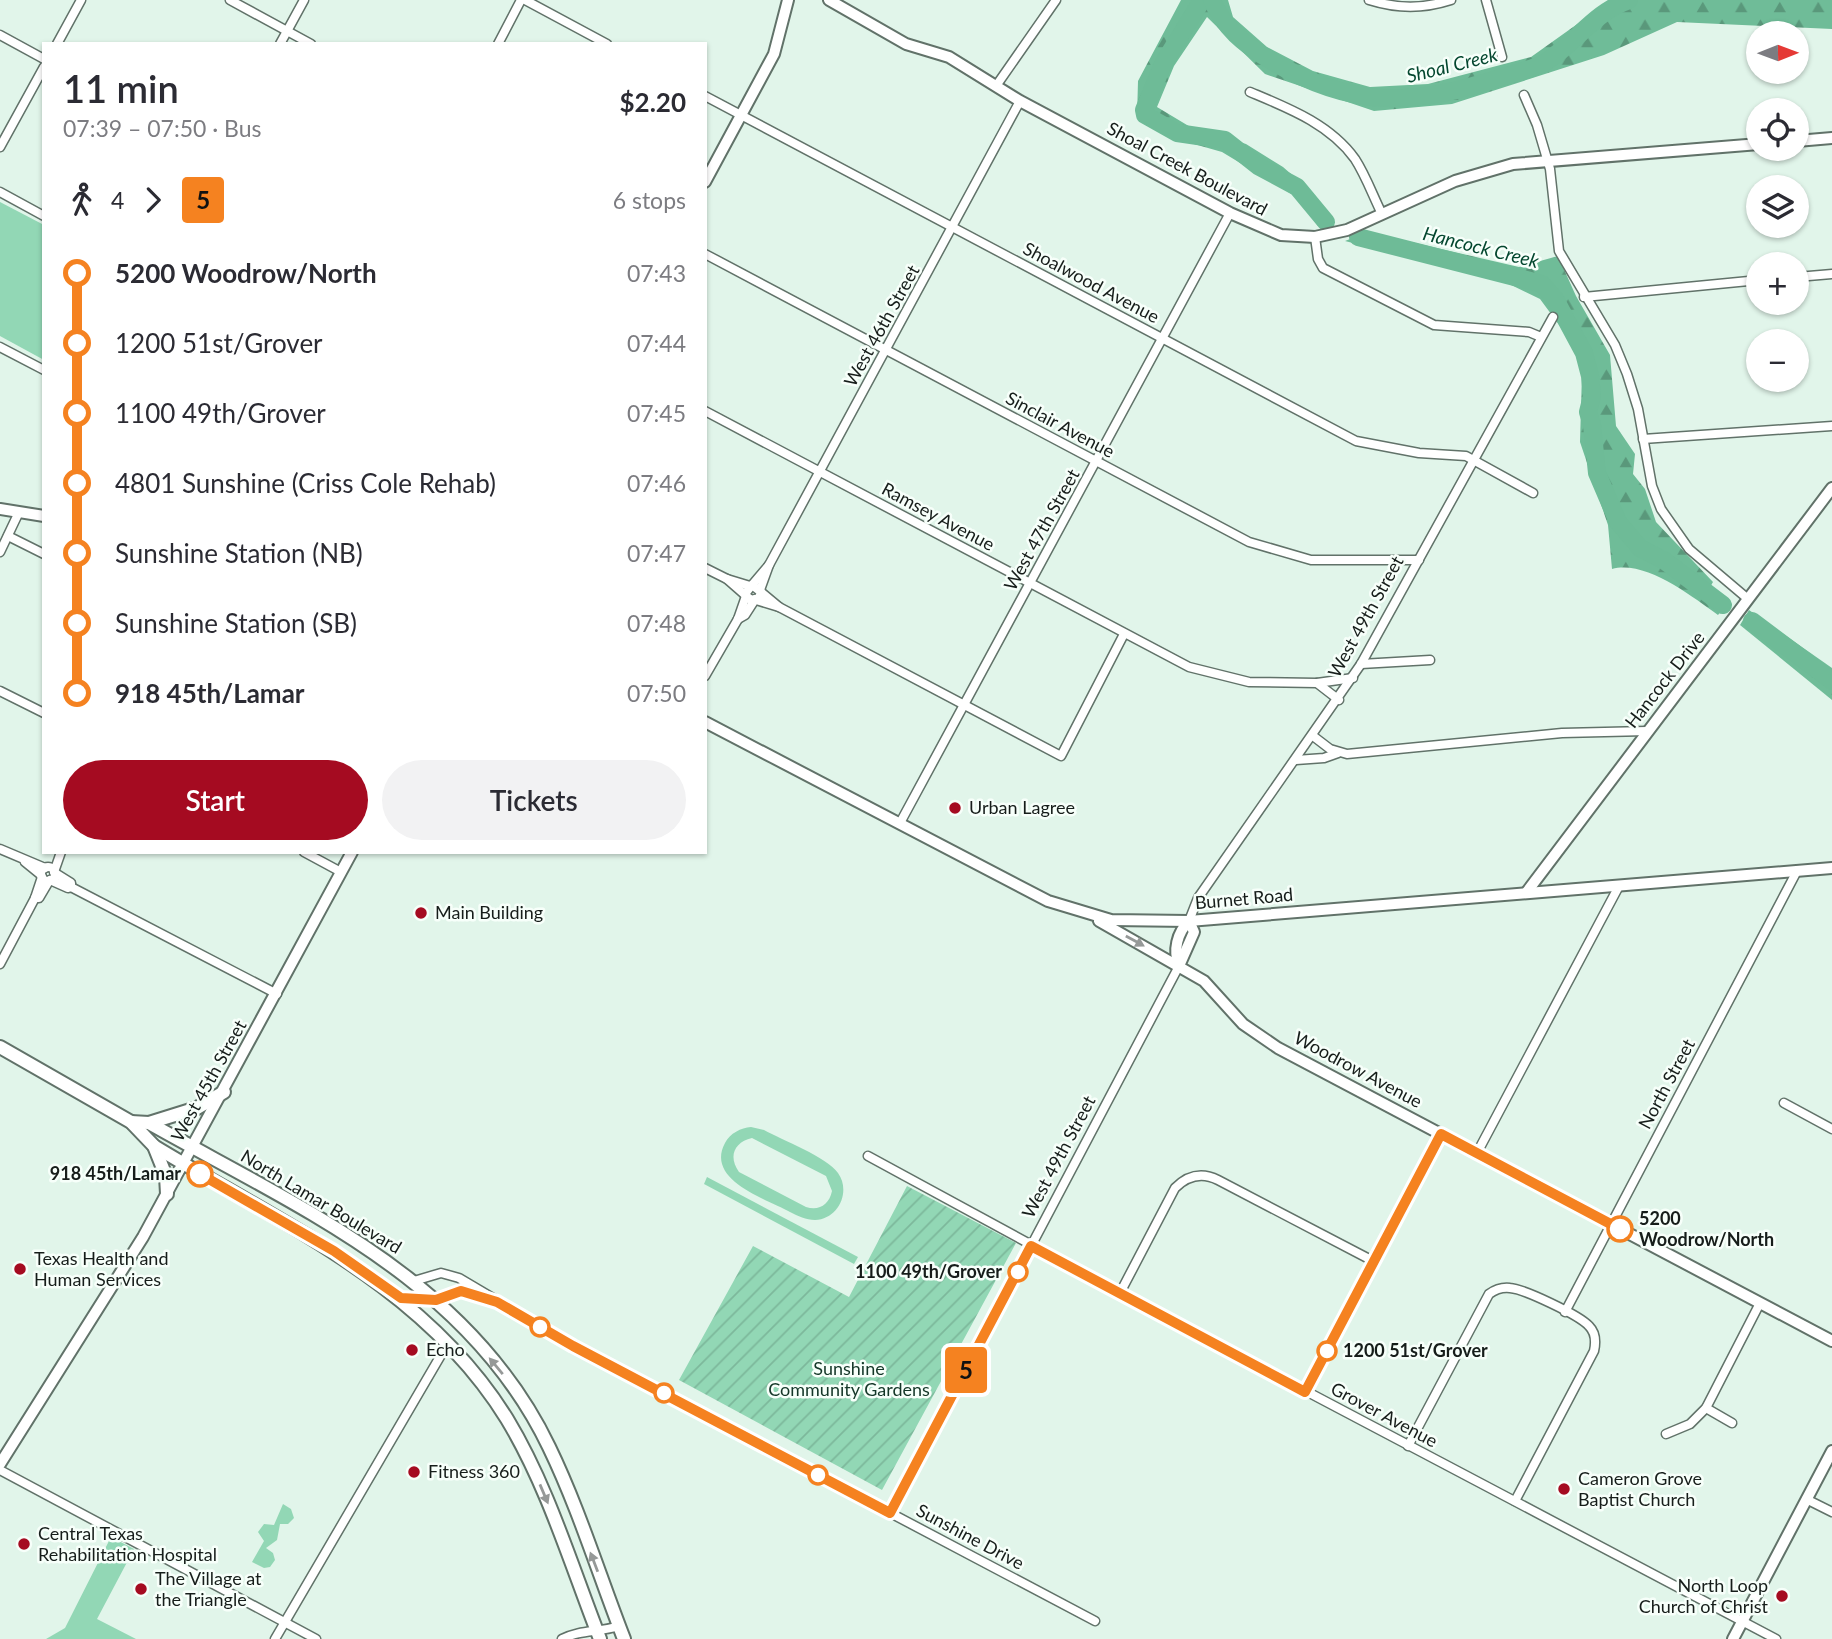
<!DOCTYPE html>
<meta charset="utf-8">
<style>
body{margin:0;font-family:Lato,sans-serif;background:#f2f2f3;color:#2b2b33;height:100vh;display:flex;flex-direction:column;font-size:26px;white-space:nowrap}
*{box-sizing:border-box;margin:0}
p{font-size:23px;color:#7c7c81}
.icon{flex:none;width:38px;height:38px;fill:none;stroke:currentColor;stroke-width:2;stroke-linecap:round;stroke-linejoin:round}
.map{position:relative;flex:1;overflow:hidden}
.drawer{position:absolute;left:42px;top:42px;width:665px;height:812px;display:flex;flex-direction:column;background:#fff;border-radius:0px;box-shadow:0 2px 5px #0004}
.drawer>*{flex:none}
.badge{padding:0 14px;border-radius:5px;font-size:24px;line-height:46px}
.needle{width:46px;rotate:89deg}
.tools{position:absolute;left:1746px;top:21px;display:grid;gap:14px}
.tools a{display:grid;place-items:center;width:63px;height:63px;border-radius:50%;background:#fff;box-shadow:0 2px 5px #0004;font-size:35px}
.map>.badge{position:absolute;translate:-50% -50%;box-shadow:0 0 0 4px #fff}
.legs{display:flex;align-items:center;gap:10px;height:77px;padding:0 21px;font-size:23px}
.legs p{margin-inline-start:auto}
.summary{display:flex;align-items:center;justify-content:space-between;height:119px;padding:0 21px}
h1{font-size:38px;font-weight:600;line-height:52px}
.cta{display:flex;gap:14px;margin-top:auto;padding:14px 21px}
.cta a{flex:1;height:80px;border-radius:42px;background:#a50b21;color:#fff;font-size:28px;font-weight:600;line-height:80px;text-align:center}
.cta a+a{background:#f2f2f3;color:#2b2b33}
ul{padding:0 21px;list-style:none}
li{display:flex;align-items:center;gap:24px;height:70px;font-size:26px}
li i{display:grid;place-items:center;width:10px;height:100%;margin:0 9px;background:currentColor}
li i::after{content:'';width:18px;height:18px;margin:-9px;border:5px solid;border-radius:50%;background:#fff}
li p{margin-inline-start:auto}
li:first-child i{background:linear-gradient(#0000 50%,currentColor 0)}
li:last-child i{background:linear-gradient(currentColor 50%,#0000 0)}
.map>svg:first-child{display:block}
.forest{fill:url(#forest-firs)}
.park{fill:#92d7b5;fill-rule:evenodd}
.garden{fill:url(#garden-furrows)}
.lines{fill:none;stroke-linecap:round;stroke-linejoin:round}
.river{stroke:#6ebb97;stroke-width:18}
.street-casing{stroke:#617269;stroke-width:11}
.secondary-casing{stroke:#617269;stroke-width:14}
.primary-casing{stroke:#617269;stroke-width:16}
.street{stroke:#fff;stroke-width:8}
.secondary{stroke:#fff;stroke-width:10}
.primary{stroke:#fff;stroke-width:12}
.oneway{fill:#969998}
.line-1-casing{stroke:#fff;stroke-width:16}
.line-1{stroke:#f58220;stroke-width:10}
.poi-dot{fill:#a50b21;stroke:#f7fffa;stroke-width:2.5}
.stop-1-dot{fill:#fff;stroke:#f58220;stroke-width:3.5}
.labels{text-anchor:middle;stroke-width:5;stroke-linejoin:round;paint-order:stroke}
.street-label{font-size:18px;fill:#161d1a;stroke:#f7fffa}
.poi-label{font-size:18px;fill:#161d1a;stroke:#f7fffa;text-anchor:start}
.stop-label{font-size:18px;font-weight:bold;fill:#161d1a;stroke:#f7fffa;text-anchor:end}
.park-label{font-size:18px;fill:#143728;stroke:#f7fffa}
.water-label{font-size:19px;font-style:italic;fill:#04472f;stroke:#f7fffa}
</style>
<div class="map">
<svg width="1832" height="1639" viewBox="0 0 1832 1639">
<defs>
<pattern id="forest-firs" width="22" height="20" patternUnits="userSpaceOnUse" patternTransform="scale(1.75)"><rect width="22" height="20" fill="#6fbc98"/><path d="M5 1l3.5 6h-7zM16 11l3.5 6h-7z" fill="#5a987b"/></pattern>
<pattern id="garden-furrows" width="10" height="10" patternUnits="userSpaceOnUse" patternTransform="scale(1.75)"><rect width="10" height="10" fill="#92d7b5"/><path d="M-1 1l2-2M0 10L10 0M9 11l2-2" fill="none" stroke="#7db89b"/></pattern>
</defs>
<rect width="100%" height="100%" fill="#e1f5ea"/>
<!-- forest -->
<g class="forest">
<polygon points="1181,0 1228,0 1233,17 1267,47 1313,71 1370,87 1428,84 1531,57 1611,0 1832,0 1832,29 1677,22 1604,55 1452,104 1374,111 1265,74 1207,17 1174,66 1157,107 1192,128 1246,144 1283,167 1313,193 1332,219 1318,226 1298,198 1222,152 1187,142 1137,117 1138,81"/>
<path d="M1368 232 1519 267 1558 256 1576 296 1610 355 1616 426 1635 454 1633 474 1645 489 1656 522 1713 582 1709 589 1727 604 1718 615C1691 596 1646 560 1612 569L1608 525 1580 442 1582 373 1574 345 1540 299 1505 282 1345 241Z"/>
<polygon points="1749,610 1832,668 1832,700 1740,625"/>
</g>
<!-- park -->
<g class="park">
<polygon points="0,202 44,225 44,360 0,336"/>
<path d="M751 1127 764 1130C782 1140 827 1157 838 1173 851 1191 839 1219 815 1220 806 1220 798 1216 790 1212 766 1199 705 1180 725 1143 730 1133 741 1128 751 1127ZM752 1138 826 1176 832 1191C829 1205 819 1211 806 1207L739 1172C728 1157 734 1142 752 1138Z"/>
<polygon points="707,1177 858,1257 854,1264 704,1184"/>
<polygon points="283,1504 291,1509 294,1518 288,1524 280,1524 277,1540 266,1548 273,1553 275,1560 270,1567 264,1568 252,1562 264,1541 258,1532 264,1524 274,1525"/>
<polygon points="111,1537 134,1549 97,1619 136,1639 46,1639 65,1628"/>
</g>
<!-- garden -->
<polygon class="garden" points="907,1186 1016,1243 882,1490 679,1380 753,1246 849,1297"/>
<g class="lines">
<!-- river -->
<g class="river">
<polyline points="1202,0 1163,64 1144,110 1145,115 1177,133 1225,140 1258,166 1297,187 1326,222"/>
<path d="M1212 0C1224 28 1244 44 1270 60 1350 108 1412 107 1499 78 1513 73 1532 70 1544 63 1576 43 1593 13 1629 0"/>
<polyline points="1358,237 1542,284 1555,299 1584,353 1590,376 1592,396 1588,412 1592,425 1597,473 1618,522 1640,548 1665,561 1723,605"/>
<polyline points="1752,621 1832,681"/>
</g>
<defs>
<g id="street">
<polyline points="230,0 311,44"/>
<polyline points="525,0 607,44"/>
<path d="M1369 0C1398 9 1423 9 1451 0"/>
<polyline points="1486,0 1502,57"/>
<polyline points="0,35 44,59"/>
<polyline points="57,44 81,0"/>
<polyline points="280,44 304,0"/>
<polyline points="498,44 521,0"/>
<polyline points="996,86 1056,0"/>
<path d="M1250 92C1288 108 1330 124 1355 159 1366 176 1373 196 1382 214"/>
<polyline points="1524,95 1537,125 1550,169 1559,251 1615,345 1627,374 1638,409 1652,486 1661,509 1689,549 1748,599"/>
<polyline points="705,96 1356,441 1419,453 1466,456 1533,493"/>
<polyline points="0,147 44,67"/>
<polyline points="0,192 44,216"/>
<polyline points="1315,237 1318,259 1323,268 1434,325 1529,332 1541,337"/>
<polyline points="705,254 1249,542 1311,560 1419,560"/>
<polyline points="1797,277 1832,274"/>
<polyline points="1584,297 1759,280"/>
<polyline points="0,347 44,370"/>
<polyline points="705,411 1189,667 1249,682 1317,683 1339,700"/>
<polyline points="1643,439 1832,426"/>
<polyline points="8,536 44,554"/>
<polyline points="0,552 19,512"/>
<polyline points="705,568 727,579 751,600 759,598 761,592 752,585 745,594"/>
<polyline points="727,579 750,586"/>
<polyline points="752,585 769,565"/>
<polyline points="760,590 769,565 1020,101"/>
<polyline points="761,592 779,607"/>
<polyline points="756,600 779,607 1061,756 1124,634"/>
<polyline points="738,619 745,615 754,601"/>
<polyline points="1361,664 1430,660"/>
<polyline points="705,676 738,619 746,596"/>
<polyline points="1317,683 1353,678"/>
<polyline points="0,691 44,713"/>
<polyline points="1313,736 1330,749 1347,754 1562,733 1647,731"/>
<polyline points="1296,760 1324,758 1338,753"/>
<polyline points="900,823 1230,213"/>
<polyline points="0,849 45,868"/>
<polyline points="304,852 341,872"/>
<polyline points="25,862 41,875"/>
<circle cx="48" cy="874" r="7"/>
<polyline points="54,872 61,852"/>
<polyline points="55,873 71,883 71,887"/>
<polyline points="50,880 68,888 71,887 277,994"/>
<polyline points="35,898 39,898 49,881"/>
<polyline points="1189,921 1198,898 1361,664 1553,317"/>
<polyline points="0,964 35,898 42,877"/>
<polyline points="1784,1103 1832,1129"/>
<polyline points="1477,1153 1619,886"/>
<polyline points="868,1156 1120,1293 1776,1639"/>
<polyline points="414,1281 441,1273 459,1278 574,1346 1095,1621"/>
<path d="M1120 1293 1175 1188C1188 1175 1202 1172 1218 1180L1375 1262"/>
<polyline points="436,1300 461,1291 488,1299"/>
<polyline points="1565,1312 1797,871"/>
<polyline points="1305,1392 1441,1134"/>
<polyline points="1706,1408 1732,1423"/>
<polyline points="1666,1434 1690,1424 1706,1408 1760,1303"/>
<path d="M1408 1446 1489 1294C1496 1289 1502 1287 1510 1288 1524 1289 1579 1315 1589 1326 1596 1333 1596 1342 1594 1351L1515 1501"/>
<polyline points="0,1470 316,1639"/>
<polyline points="1806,1499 1832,1512"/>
<polyline points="890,1513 1179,966"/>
<polyline points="275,1639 448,1343"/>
<path d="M562 1639C582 1629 597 1633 619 1626"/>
</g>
<g id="secondary">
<polyline points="829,0 906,44 949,57 1020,101 1230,213 1281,235 1315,237 1347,230 1455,181 1513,164 1759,144"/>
<polyline points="1797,141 1832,138"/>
<polyline points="705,182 774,54 788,0"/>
<polyline points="0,509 44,516"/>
<polyline points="705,722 1048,901 1111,920 1189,921 1832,868"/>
<polyline points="1526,893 1832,488"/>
<polyline points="1099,921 1204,981 1243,1024 1278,1048 1832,1341"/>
<path d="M1179 966C1173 950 1177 933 1189 921"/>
<polyline points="1179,966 1194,932 1189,921"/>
<polyline points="0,1464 143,1237 352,852"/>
<polyline points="1733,1639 1832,1451"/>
</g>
<g id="primary">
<path d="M0 1047 131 1122 154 1146C282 1224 425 1286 507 1419 548 1487 571 1565 600 1639"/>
<path d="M131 1122 149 1123C301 1209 469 1280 549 1447 579 1509 599 1575 624 1639"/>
<polyline points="149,1123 197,1108 224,1092"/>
<polyline points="154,1146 166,1176 167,1194"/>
</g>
</defs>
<!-- street casing -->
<use href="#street" class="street-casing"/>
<!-- secondary casing -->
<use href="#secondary" class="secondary-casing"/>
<!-- primary casing -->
<use href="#primary" class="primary-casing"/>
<!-- street -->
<use href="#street" class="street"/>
<!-- secondary -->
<use href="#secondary" class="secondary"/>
<!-- primary -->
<use href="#primary" class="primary"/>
</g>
<!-- one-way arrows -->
<defs><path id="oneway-solid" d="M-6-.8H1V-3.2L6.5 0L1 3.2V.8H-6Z" transform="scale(1.75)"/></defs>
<g class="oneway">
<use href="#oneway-solid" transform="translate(1135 941) rotate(29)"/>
<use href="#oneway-solid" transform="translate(496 1366) rotate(-130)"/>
<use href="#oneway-solid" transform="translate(544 1494) rotate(67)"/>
<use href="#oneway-solid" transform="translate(594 1562) rotate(-111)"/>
</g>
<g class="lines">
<defs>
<polyline id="line-1" points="200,1174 334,1251 401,1298 436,1300 461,1291 497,1302 573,1346 890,1513 1031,1246 1305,1392 1441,1134 1620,1229"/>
</defs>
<!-- line-1 casing -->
<use href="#line-1" class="line-1-casing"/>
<!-- line-1 -->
<use href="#line-1" class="line-1"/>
</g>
<!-- markers -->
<g class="poi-dot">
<circle cx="955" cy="808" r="7"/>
<circle cx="421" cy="913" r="7"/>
<circle cx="20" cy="1269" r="7"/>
<circle cx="412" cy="1350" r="7"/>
<circle cx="414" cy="1472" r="7"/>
<circle cx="1564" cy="1489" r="7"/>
<circle cx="24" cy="1544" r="7"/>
<circle cx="141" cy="1589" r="7"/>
<circle cx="1782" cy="1596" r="7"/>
</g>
<g class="stop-1-dot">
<circle cx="200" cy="1174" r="12"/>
<circle cx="1620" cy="1229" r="12"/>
<circle cx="1018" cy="1272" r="9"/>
<circle cx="540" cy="1327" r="9"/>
<circle cx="1327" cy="1351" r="9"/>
<circle cx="664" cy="1393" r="9"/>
<circle cx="818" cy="1475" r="9"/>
</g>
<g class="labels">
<!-- street labels -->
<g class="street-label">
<text transform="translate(1187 169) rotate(28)" y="6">Shoal Creek Boulevard</text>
<text transform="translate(1091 283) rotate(28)" y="6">Shoalwood Avenue</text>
<text transform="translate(882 326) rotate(-61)" y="6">West 46th Street</text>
<text transform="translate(1060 425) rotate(28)" y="6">Sinclair Avenue</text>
<text transform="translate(938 517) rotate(28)" y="6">Ramsey Avenue</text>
<text transform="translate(1042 530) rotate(-61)" y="6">West 47th Street</text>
<text transform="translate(1366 617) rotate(-61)" y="6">West 49th Street</text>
<text transform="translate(1665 680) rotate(-52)" y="6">Hancock Drive</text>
<text transform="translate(1244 899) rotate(-5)" y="6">Burnet Road</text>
<text transform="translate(1358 1070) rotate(28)" y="6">Woodrow Avenue</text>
<text transform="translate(209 1081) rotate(-61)" y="6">West 45th Street</text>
<text transform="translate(1667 1084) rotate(-62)" y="6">North Street</text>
<text transform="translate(1059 1157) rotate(-62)" y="6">West 49th Street</text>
<text transform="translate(321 1202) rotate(31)" y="6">North Lamar Boulevard</text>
<text transform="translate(1384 1415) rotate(28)" y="6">Grover Avenue</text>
<text transform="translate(970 1537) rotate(28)" y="6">Sunshine Drive</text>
</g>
<!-- poi labels -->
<g class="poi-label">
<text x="969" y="814">Urban Lagree</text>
<text x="435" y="919">Main Building</text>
<text x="34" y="1265">Texas Health and<tspan x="34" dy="21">Human Services</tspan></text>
<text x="426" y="1356">Echo</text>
<text x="428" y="1478">Fitness 360</text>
<text x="1578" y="1485">Cameron Grove<tspan x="1578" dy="21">Baptist Church</tspan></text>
<text x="38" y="1540">Central Texas<tspan x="38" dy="21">Rehabilitation Hospital</tspan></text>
<text x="155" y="1585">The Village at<tspan x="155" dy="21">the Triangle</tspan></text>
<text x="1768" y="1592" text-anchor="end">North Loop<tspan x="1768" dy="21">Church of Christ</tspan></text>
</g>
<!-- stop labels -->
<g class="stop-label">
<text x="181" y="1180">918 45th/Lamar</text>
<text x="1639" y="1225" text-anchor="start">5200<tspan x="1639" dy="21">Woodrow/North</tspan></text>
<text x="1002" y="1278">1100 49th/Grover</text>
<text x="1343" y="1357" text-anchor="start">1200 51st/Grover</text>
</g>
<!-- park labels -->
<g class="park-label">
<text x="849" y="1375">Sunshine<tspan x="849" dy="21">Community Gardens</tspan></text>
</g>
<!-- water labels -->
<g class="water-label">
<text transform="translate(1452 65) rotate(-14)" y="7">Shoal Creek</text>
<text transform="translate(1481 247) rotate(14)" y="7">Hancock Creek</text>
</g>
</g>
</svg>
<div class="tools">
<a><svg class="needle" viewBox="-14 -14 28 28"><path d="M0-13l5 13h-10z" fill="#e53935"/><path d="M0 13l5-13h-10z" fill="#7c7c81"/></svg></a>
<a><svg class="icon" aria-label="locate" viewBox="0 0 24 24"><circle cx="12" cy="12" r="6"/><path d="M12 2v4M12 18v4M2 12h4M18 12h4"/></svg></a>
<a><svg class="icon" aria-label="layers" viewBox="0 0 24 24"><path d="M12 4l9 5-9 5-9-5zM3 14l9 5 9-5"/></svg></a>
<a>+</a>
<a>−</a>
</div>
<b class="badge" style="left:966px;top:1370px;background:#f58220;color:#111">5</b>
<section class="drawer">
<div class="summary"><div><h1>11 min</h1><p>07:39 – 07:50 · Bus</p></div><b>$2.20</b></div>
<div class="legs"><svg class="icon" aria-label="walk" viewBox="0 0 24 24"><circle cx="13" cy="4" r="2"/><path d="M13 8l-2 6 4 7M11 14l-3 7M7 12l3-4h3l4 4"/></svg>4<svg class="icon" aria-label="forward" viewBox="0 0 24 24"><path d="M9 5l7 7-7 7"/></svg><b class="badge" style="background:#f58220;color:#111">5</b><p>6 stops</p></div>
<ul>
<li><i style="color:#f58220"></i><b>5200 Woodrow/North</b><p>07:43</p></li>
<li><i style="color:#f58220"></i><span>1200 51st/Grover</span><p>07:44</p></li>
<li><i style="color:#f58220"></i><span>1100 49th/Grover</span><p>07:45</p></li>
<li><i style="color:#f58220"></i><span>4801 Sunshine (Criss Cole Rehab)</span><p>07:46</p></li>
<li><i style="color:#f58220"></i><span>Sunshine Station (NB)</span><p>07:47</p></li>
<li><i style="color:#f58220"></i><span>Sunshine Station (SB)</span><p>07:48</p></li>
<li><i style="color:#f58220"></i><b>918 45th/Lamar</b><p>07:50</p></li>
</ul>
<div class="cta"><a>Start</a><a>Tickets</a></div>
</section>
</div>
